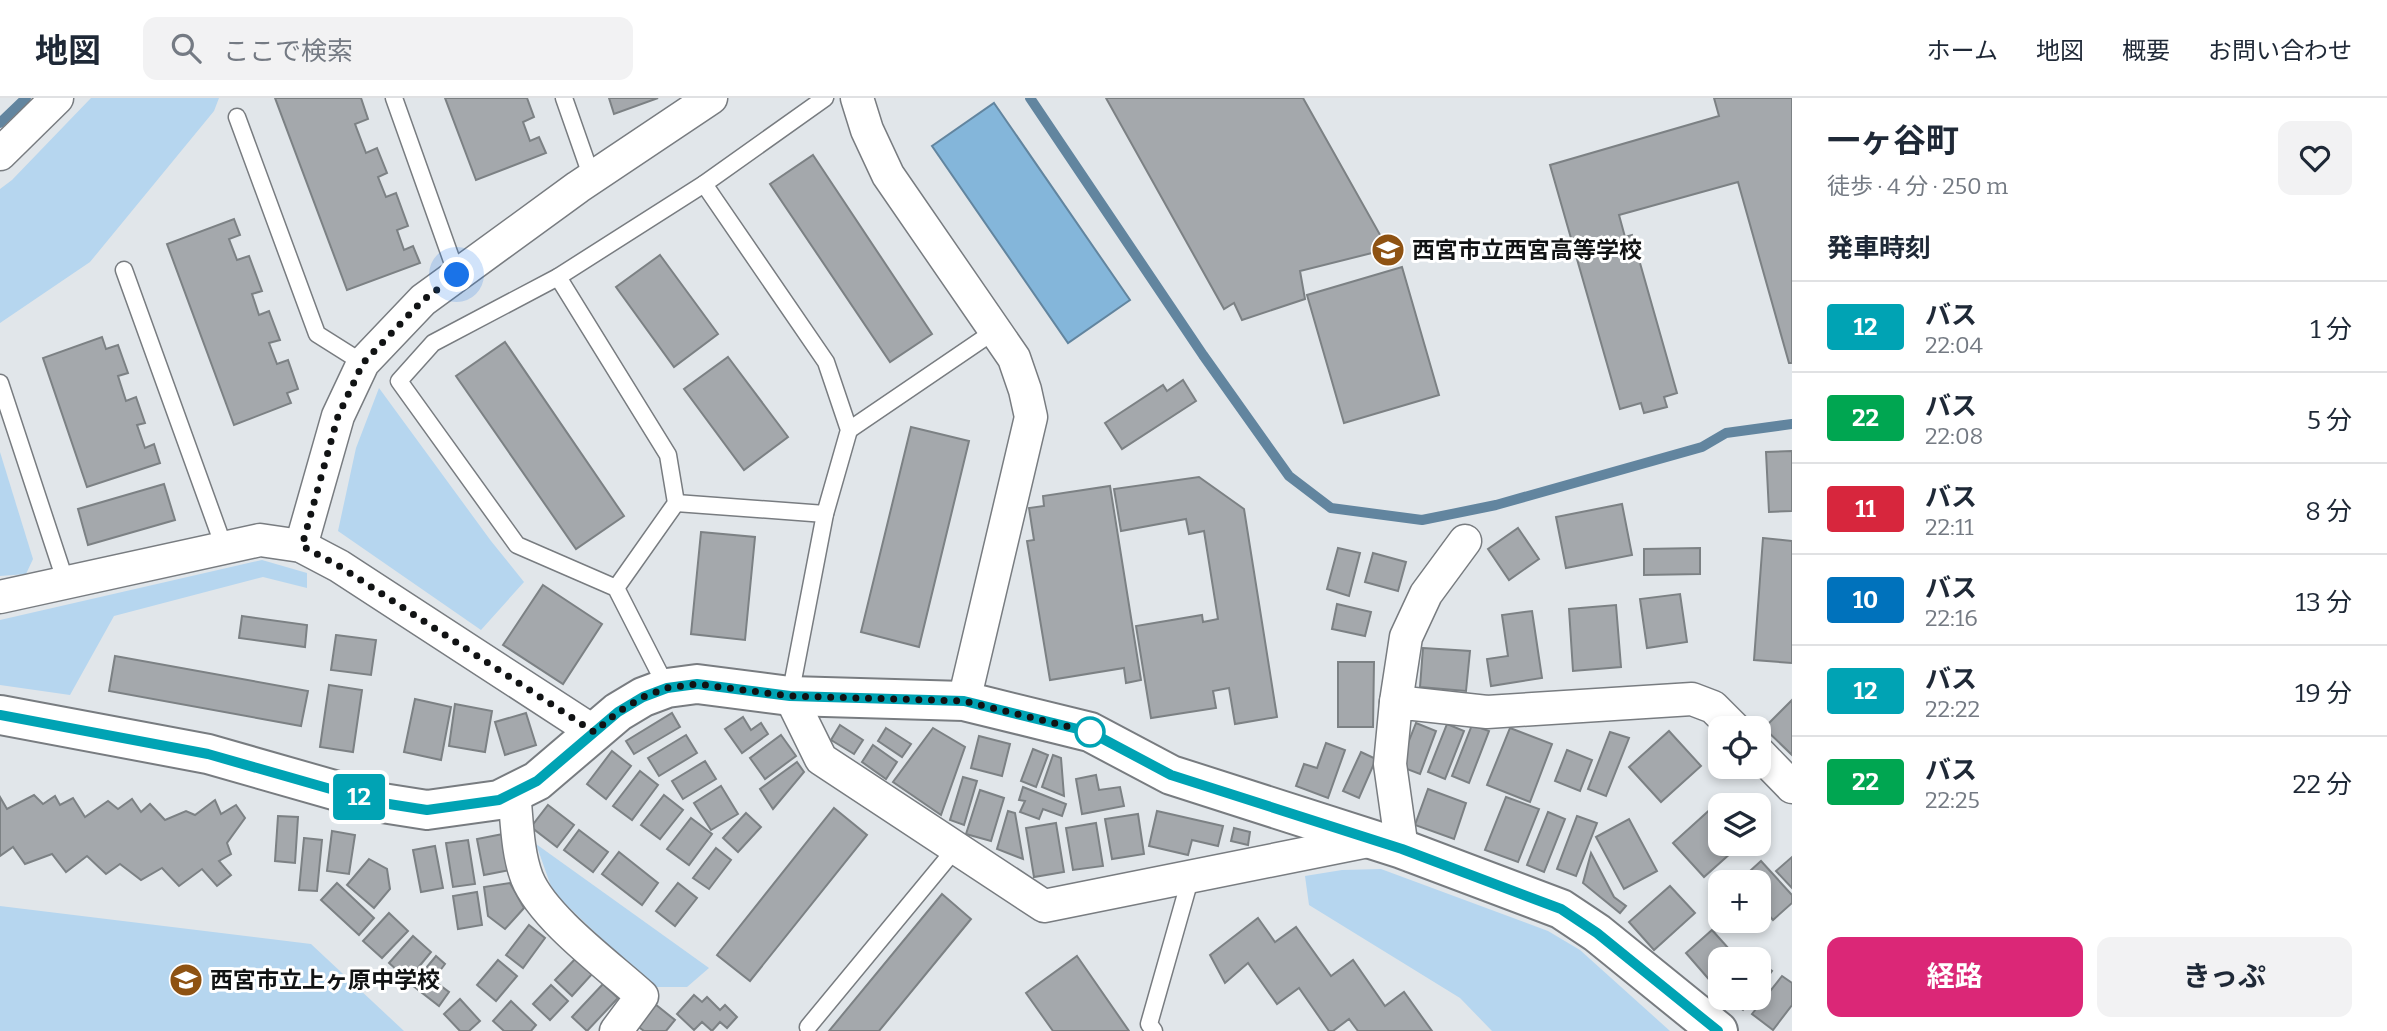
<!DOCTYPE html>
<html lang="ja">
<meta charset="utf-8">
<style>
body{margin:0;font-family:Bitter,"Noto Sans JP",serif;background:#f2f2f3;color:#1f2937;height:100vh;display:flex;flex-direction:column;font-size:26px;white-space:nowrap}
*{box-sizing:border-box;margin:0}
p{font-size:23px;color:#747a83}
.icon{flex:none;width:38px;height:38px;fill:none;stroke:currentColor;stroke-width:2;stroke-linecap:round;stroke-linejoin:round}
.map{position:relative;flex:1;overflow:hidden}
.details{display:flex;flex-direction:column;background:#fff;width:595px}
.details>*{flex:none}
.badge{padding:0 14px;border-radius:5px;font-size:24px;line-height:46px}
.tools{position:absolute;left:1708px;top:618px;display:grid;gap:14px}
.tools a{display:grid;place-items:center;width:63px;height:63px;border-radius:14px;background:#fff;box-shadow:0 4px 10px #0003;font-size:35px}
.you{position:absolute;width:35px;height:35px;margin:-18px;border:5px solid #fff;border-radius:50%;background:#1a73e8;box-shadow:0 0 0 10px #1a73e833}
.map>.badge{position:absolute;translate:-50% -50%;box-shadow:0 0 0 4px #fff}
h2{padding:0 35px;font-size:26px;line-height:63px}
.round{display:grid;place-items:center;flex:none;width:74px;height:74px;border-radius:14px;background:#f2f2f3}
.overview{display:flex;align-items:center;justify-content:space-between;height:119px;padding:0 35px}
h1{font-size:33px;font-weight:700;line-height:52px}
.primary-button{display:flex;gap:14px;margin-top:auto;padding:14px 35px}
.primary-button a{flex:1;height:80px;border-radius:14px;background:#db2777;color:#fff;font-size:28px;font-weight:700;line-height:80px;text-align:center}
.primary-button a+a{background:#f2f2f3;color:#1f2937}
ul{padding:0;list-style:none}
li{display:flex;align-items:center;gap:21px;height:91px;padding:0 35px;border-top:2px solid #e0e1e3}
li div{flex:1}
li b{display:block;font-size:26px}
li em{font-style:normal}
li .badge{min-width:77px;font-weight:700;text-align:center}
header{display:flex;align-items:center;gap:42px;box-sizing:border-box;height:98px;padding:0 35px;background:#fff;border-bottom:2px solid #e0e1e3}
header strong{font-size:33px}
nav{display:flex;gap:38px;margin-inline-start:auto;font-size:24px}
.search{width:490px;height:63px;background:#f2f2f3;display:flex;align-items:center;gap:18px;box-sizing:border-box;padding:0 24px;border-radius:14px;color:#747a83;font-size:26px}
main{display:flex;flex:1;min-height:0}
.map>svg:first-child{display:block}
.green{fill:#b6d6ef}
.water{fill:#84b6da;stroke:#62859f;stroke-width:2}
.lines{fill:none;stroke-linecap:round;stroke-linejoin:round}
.stream{stroke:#62859f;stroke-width:10}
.building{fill:#a4a8ac;stroke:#7c8184;stroke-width:2}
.service-casing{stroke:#787c80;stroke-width:19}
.minor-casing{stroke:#787c80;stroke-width:35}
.tertiary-casing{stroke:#787c80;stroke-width:42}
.service{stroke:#fff;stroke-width:16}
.minor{stroke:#fff;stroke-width:32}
.tertiary{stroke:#fff;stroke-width:38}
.line-casing{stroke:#fff;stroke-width:16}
.line{stroke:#00a3b4;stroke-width:10}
.walk{stroke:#111314;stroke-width:7;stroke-dasharray:0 12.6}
.stop-dot{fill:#fff;stroke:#00a3b4;stroke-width:3.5}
.labels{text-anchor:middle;stroke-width:6;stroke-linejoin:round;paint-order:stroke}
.poi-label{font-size:23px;font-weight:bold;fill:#111314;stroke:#fff;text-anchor:start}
</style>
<header>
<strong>地図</strong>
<div class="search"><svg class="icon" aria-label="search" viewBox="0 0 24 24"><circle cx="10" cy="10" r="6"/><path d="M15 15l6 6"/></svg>ここで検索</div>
<nav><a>ホーム</a><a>地図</a><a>概要</a><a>お問い合わせ</a></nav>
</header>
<main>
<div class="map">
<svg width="1792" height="933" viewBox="0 0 1792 933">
<rect width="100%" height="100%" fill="#e1e6ea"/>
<!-- green -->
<g class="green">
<polygon points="91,0 219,0 214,13 90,164 0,225 0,91 12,82"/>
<polygon points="379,290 491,443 524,484 481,532 338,433 356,350"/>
<polygon points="0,354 33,461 26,476 0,478"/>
<polygon points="262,462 307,475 307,490 263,479 114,518 70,597 0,587 0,522"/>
<polygon points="536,746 709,870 687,889 652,889 553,794"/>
<polygon points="1381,771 1548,833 1580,852 1670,933 1492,933 1460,900 1309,807 1305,778 1342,772"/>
<polygon points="0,808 311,846 404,933 0,933"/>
</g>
<!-- water -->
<polygon class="water" points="994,5 1130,202 1068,245 932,48"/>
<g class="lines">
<!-- stream -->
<g class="stream">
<polyline points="1030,0 1203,257 1289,378 1331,410 1422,422 1496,407 1702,349 1726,335 1792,326"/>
<polyline points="0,25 26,0"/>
</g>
</g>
<!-- building -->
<g class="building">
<polygon points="275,0 361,0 368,21 355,26 366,55 377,50 387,75 378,79 386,99 396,95 408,128 397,132 404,152 413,148 420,165 347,192"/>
<polygon points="445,0 527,0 534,19 523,24 530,43 539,39 546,55 476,82"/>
<polygon points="609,0 658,0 614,16"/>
<polygon points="1106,0 1303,0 1388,151 1300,173 1305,201 1242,222 1234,205 1224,211"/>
<polygon points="1714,0 1792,0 1792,265 1789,265 1738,84 1619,117 1625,139 1632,137 1677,295 1664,299 1667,309 1644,315 1641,305 1620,311 1550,67 1719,18"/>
<polygon points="813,57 932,236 890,264 770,86"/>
<polygon points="234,121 240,137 229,141 237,162 249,158 262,193 252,196 259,217 269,213 280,242 269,245 277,266 288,262 298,291 287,295 291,305 234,327 167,146"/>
<polygon points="660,157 718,236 674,269 616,189"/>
<polygon points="1402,169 1439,297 1344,325 1307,197"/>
<polygon points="102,239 106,251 118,247 128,275 118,278 126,303 136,299 145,325 137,327 145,350 154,346 160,365 87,389 43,260"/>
<polygon points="505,244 624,418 576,451 456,278"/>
<polygon points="728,259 788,339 744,372 684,291"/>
<polygon points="1183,282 1196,303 1122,351 1105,325 1163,287 1167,293"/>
<polygon points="911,329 969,343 919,549 861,534"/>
<polygon points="1792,353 1792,413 1769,414 1766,354"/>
<polygon points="1199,379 1244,411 1277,619 1235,626 1229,590 1213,593 1216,610 1151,620 1136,528 1202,517 1203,524 1218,521 1204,433 1189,436 1186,421 1121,433 1114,391"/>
<polygon points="164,386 175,422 88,447 78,411"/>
<polygon points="1110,388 1141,582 1126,585 1124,570 1050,582 1027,443 1034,442 1029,410 1044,408 1043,398"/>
<polygon points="1622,406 1632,457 1566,470 1556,419"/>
<polygon points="1518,430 1539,461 1509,482 1488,451"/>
<polygon points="701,434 755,439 745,542 691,536"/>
<polygon points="1763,440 1792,443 1792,565 1754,562"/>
<polygon points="1338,450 1360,455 1349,498 1327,491"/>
<polygon points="1700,450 1700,476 1644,477 1644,451"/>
<polygon points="1373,455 1406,464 1398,493 1365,484"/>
<polygon points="543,487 602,526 563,586 503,547"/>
<polygon points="1680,496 1687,544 1647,550 1640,501"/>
<polygon points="1337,506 1371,514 1365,538 1332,531"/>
<polygon points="1616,507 1621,569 1573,573 1569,511"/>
<polygon points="1532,513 1542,580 1491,588 1487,561 1508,558 1502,517"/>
<polygon points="242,518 307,527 305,549 239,540"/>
<polygon points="336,537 376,542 371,577 331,572"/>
<polygon points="1423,550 1470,553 1466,593 1420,589"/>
<polygon points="115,558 308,593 301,628 109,593"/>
<polygon points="1338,564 1374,564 1373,629 1338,629"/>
<polygon points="329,587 362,592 353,654 320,649"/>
<polygon points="415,601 451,609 441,662 404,654"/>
<polygon points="1792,602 1792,657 1764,630"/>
<polygon points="455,606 492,613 485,654 449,648"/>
<polygon points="526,615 536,647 505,657 495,624"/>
<polygon points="672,615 680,629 634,656 626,643"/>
<polygon points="743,619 751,632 761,625 768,636 742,655 725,631"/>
<polygon points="1416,625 1436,633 1420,676 1399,668"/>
<polygon points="1447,626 1464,633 1445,681 1428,674"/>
<polygon points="840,627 863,642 854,656 831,642"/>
<polygon points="1472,627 1489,633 1469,685 1452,678"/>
<polygon points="886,630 911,646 902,659 878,643"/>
<polygon points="933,630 965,649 941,717 893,684"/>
<polygon points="1510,630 1552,646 1530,704 1487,687"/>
<polygon points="1669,633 1701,668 1661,704 1629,669"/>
<polygon points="1610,634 1629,640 1606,698 1588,691"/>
<polygon points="686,637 697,655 659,678 648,660"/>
<polygon points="781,637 796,658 765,681 750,660"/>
<polygon points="979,638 1010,646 1002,678 971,670"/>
<polygon points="1326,645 1345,652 1328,700 1296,688 1304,666 1317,670"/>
<polygon points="873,647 897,664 886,681 862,664"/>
<polygon points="1033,651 1048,657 1036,689 1021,683"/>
<polygon points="1567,652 1592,662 1580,693 1555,683"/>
<polygon points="612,653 631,668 606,701 587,686"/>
<polygon points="1361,654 1376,661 1359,700 1343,693"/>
<polygon points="1053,657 1061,660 1064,698 1042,689"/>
<polygon points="705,663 716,681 683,701 672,683"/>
<polygon points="797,664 804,674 773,711 760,691"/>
<polygon points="640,673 658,687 632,722 613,708"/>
<polygon points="1096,677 1099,692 1120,689 1124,708 1082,716 1076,681"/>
<polygon points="963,679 977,683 964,727 950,722"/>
<polygon points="721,688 738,716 711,732 694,705"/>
<polygon points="1023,689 1066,706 1062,718 1043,711 1039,721 1020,714 1025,703 1019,702"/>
<polygon points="1428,691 1466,705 1454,741 1415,727"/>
<polygon points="980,692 1004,700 991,743 966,736"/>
<polygon points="34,697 43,706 55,698 60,707 73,700 85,719 108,703 118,711 132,701 141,714 150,706 165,722 186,713 195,717 215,702 221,716 236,707 245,720 227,745 231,756 219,763 231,777 217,788 202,771 179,788 162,770 141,782 120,766 106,776 87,758 66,774 52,756 25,766 13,749 0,758 0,699 7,711"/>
<polygon points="664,697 683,712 660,741 641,727"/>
<polygon points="1506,699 1539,711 1518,764 1485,752"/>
<polygon points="548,707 574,727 557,749 531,729"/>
<polygon points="1714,708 1720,715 1720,746 1741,746 1704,779 1673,745"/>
<polygon points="834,710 867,737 750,883 717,857"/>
<polygon points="1008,713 1015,715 1023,761 997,751"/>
<polygon points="1157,713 1223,728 1218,748 1192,742 1188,757 1149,748"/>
<polygon points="1548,714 1565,721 1544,774 1527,767"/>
<polygon points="746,715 761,729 738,754 723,740"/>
<polygon points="1138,716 1144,756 1112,761 1105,721"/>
<polygon points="278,718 298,719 295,765 275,763"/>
<polygon points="1577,718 1597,725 1576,778 1557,771"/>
<polygon points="691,720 712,736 689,767 667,751"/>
<polygon points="1629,721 1657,773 1624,791 1596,739"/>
<polygon points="1056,725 1064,774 1034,779 1026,730"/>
<polygon points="1096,725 1103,768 1073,772 1066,730"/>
<polygon points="1234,730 1250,734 1248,747 1231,743"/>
<polygon points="579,732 608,754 593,774 564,752"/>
<polygon points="332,733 355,737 349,776 327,773"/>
<polygon points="503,736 510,772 484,777 477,741"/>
<polygon points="304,740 322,742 317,793 299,792"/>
<polygon points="468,742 475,786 453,789 446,745"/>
<polygon points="435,748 443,790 421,794 413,752"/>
<polygon points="716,750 731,762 709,791 693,780"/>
<polygon points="619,754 658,785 642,807 602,776"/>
<polygon points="1591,755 1614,799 1626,808 1620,815 1583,785"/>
<polygon points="1792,759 1792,790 1776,773"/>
<polygon points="369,761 387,771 390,791 374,810 347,787"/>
<polygon points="1761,763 1792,797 1792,805 1773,822 1759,806 1759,784 1739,783"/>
<polygon points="337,785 374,820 359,837 321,802"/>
<polygon points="510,785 524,810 505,831 488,818 484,789"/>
<polygon points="678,785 697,800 675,828 656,813"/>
<polygon points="1670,788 1695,815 1654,852 1629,824"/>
<polygon points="477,794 482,827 458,831 453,798"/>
<polygon points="942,796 971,821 879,933 829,933"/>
<polygon points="389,815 408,833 382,860 363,843"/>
<polygon points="1258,820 1275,844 1296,829 1331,878 1353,862 1385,908 1404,894 1432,933 1358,933 1349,921 1333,933 1329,933 1299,890 1277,906 1248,865 1225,885 1210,857"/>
<polygon points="529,827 545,840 523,870 506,857"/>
<polygon points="1712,832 1738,861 1720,861 1720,880 1713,886 1686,855"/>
<polygon points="413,838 431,854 408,882 389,865"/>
<polygon points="436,858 445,866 433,882 449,894 439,908 412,887"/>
<polygon points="1077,858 1129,933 1053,933 1026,895"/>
<polygon points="577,859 593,875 572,898 555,882"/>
<polygon points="498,862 517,878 496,903 477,887"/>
<polygon points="1759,863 1772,873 1759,891"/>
<polygon points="1782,878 1792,885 1792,907 1773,932 1752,916"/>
<polygon points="603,886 618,900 587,933 572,919"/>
<polygon points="551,887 568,903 550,922 533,906"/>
<polygon points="694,897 702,904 707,899 720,912 725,907 737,919 727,930 720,924 712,933 702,924 694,932 677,916"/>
<polygon points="1728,900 1752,900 1743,912 1727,901"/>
<polygon points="460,901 480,923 469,933 460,933 444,916"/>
<polygon points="650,902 675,922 666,933 644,933 632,924"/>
<polygon points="511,903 536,927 531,933 504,933 493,923"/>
</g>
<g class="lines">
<defs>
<g id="service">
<polyline points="394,0 457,177"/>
<polyline points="564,0 592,80"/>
<polyline points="237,19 317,236 363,265"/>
<polyline points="704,86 826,264 849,332 825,416 790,598"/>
<polyline points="124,172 224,449"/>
<polyline points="558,179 668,357 676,405 616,490"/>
<polyline points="0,285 66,485"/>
<polyline points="849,332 996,232"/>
<polyline points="676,405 825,416"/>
<polyline points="667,590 616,490 517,447 399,283 433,245 558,179 704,86 825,0"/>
<polyline points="808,929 956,750"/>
<polyline points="1154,933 1149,926 1191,778"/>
</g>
<g id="minor">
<polyline points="857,0 867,32 888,77 1014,260 1025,292 1031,319 964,603"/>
<polyline points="0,56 57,0"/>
<polyline points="301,448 338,318 363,265 423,202 578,89 711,0"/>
<polyline points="0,499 260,442 301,448 339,468 594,634"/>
<polyline points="790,598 821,661 1044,808 1373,742"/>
<polyline points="1396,604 1406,539 1426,496 1465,443"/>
<polyline points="1759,655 1792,689"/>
<path d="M514 694C517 722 517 754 527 780 543 820 609 868 642 898L616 933"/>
<polyline points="1402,751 1390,666 1396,604 1487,614 1692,601 1713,609 1734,630"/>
</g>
<polyline id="tertiary" points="0,617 208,656 376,704 427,712 499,702 537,683 618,614 643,599 667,590 697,586 790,598 964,603 1090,634 1171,677 1402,751 1561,811 1597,835 1718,933"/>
</defs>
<!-- service casing -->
<use href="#service" class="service-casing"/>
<!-- minor casing -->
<use href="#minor" class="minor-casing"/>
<!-- tertiary casing -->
<use href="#tertiary" class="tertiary-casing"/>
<!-- service -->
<use href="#service" class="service"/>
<!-- minor -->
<use href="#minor" class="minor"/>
<!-- tertiary -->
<use href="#tertiary" class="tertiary"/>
</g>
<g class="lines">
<defs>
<polyline id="line" points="0,617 208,656 376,704 427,712 499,702 537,683 618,614 643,599 667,590 697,586 790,598 964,603 1090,634 1171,677 1402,751 1561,811 1597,835 1718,933"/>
</defs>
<!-- line casing -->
<use href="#line" class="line-casing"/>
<!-- line -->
<use href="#line" class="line"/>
<!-- walk -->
<polyline class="walk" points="457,177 423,202 363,265 338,318 302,448 339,468 594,634 618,614 643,599 667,590 697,586 790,598 964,603 1090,634"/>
</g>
<!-- icons -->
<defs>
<symbol id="school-disc" viewBox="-11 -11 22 22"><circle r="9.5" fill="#8e5212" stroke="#fff"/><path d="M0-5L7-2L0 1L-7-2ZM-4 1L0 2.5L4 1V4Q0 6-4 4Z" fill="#fff"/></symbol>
</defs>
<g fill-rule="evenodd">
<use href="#school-disc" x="1369" y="133" width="38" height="38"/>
<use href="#school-disc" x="167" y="863" width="38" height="38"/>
</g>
<!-- markers -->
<circle class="stop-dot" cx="1090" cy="634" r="14"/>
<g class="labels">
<!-- poi labels -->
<g class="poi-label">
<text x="1412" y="160">西宮市立西宮高等学校</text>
<text x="210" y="890">西宮市立上ヶ原中学校</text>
</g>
</g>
</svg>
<div class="tools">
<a><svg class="icon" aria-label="locate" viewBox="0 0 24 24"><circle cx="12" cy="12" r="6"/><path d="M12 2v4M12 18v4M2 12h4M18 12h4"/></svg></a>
<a><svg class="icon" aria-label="layers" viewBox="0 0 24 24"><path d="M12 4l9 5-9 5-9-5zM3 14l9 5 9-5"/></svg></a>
<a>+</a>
<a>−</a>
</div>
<div class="you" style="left:457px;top:177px"></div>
<b class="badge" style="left:359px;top:699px;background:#00a3b4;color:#fff">12</b>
</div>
<section class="details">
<div class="overview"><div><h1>一ヶ谷町</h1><p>徒歩 · 4 分 · 250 m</p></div><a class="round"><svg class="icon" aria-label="heart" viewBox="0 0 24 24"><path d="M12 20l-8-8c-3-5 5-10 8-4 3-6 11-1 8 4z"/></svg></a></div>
<h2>発車時刻</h2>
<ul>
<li><span class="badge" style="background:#00a3b4;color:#fff">12</span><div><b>バス</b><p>22:04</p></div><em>1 分</em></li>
<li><span class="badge" style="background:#00a651;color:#fff">22</span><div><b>バス</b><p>22:08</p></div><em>5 分</em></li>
<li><span class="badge" style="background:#d7263d;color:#fff">11</span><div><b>バス</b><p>22:11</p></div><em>8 分</em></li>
<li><span class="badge" style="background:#0072bc;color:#fff">10</span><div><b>バス</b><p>22:16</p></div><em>13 分</em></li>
<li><span class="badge" style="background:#00a3b4;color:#fff">12</span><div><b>バス</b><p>22:22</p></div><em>19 分</em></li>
<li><span class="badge" style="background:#00a651;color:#fff">22</span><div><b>バス</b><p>22:25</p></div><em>22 分</em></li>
</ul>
<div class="primary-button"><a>経路</a><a>きっぷ</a></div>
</section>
</main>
